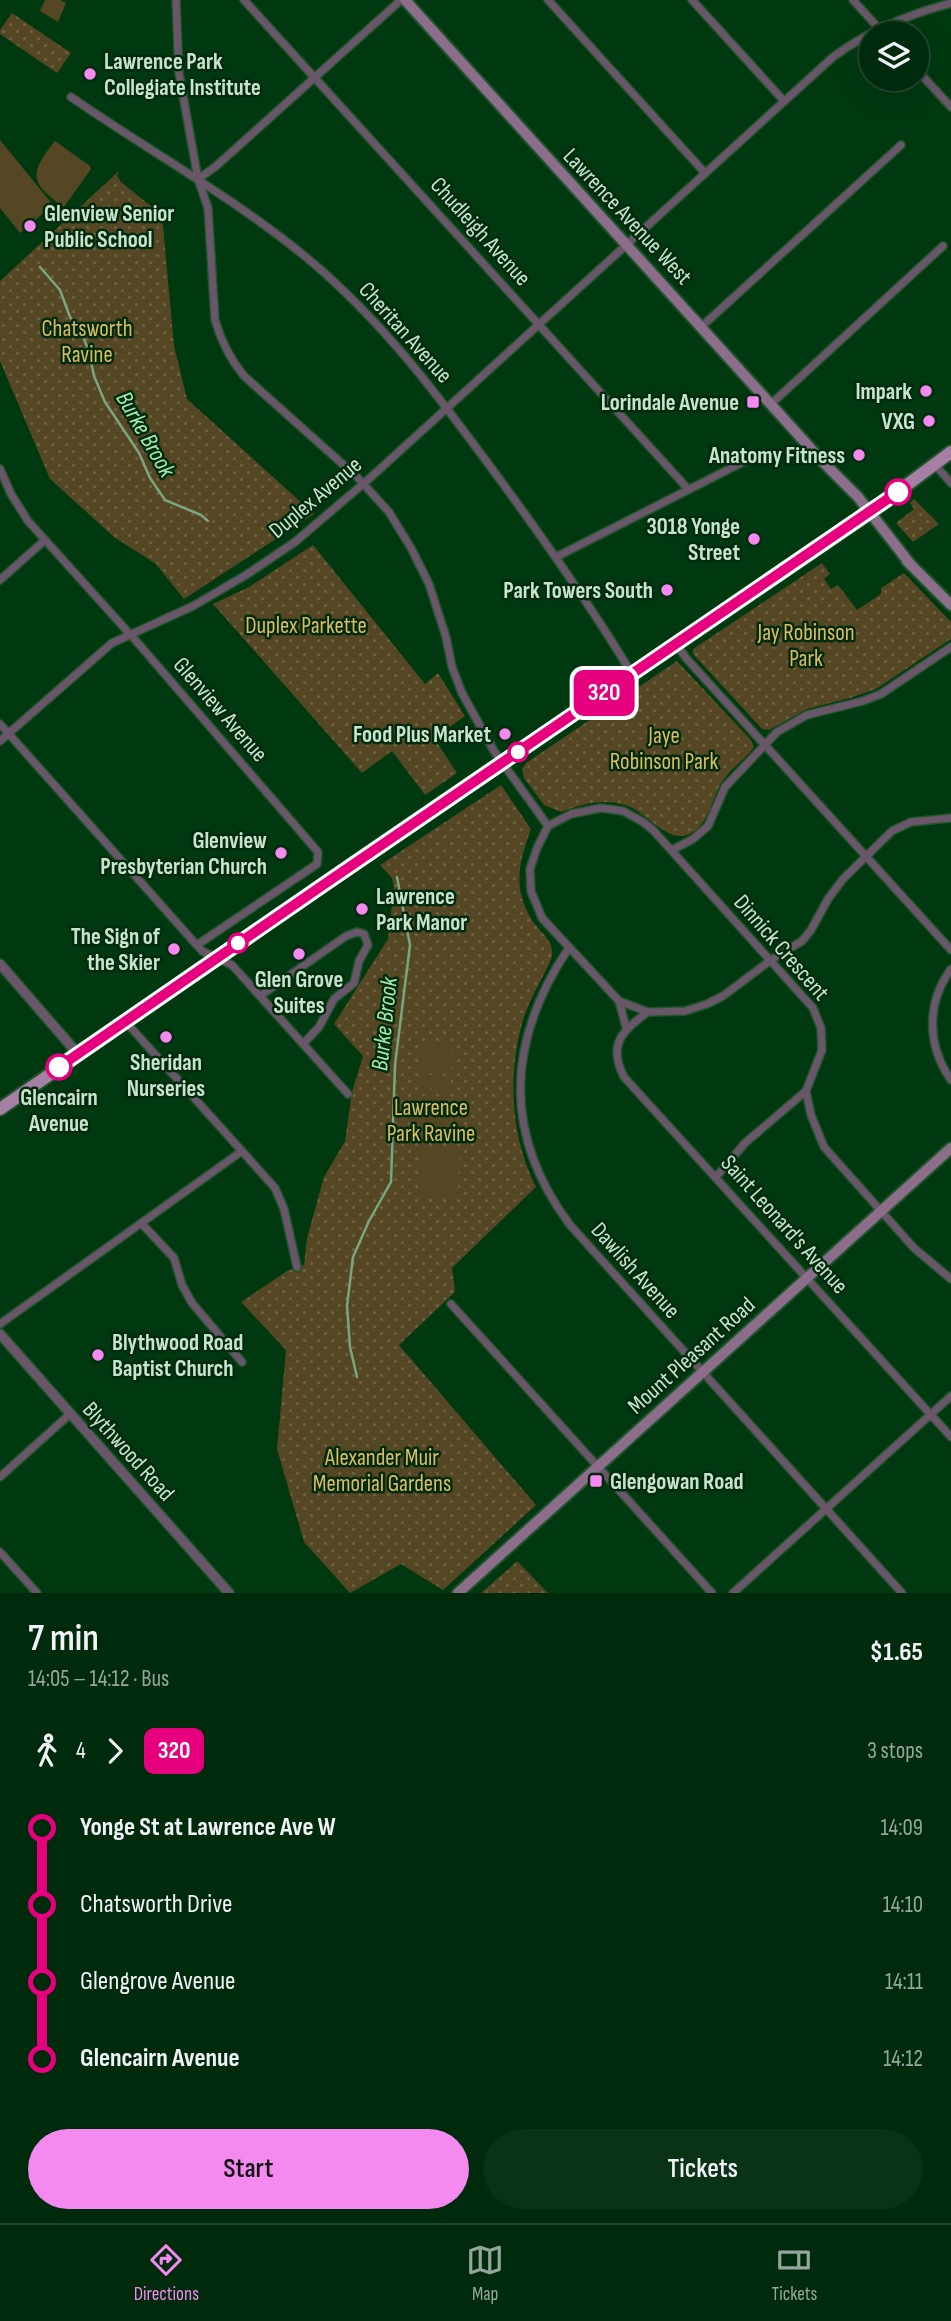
<!DOCTYPE html>
<meta charset="utf-8">
<style>
body{margin:0;font-family:"Sofia Sans Condensed",sans-serif;background:#0a3215;color:#f1f3f6;height:100vh;display:flex;flex-direction:column;font-size:26px;white-space:nowrap}
*{box-sizing:border-box;margin:0}
p{font-size:23px;color:#95a79d}
.icon{flex:none;width:38px;height:38px;fill:none;stroke:currentColor;stroke-width:2;stroke-linecap:round;stroke-linejoin:round}
.map{position:relative;height:1593px;overflow:hidden}
.side{display:flex;flex-direction:column;background:#002a0c;flex:1}
.side>*{flex:none}
.badge{padding:0 14px;border-radius:10px;font-size:24px;line-height:46px}
.buttons{position:absolute;left:859px;top:21px;display:grid;gap:14px}
.buttons a{display:grid;place-items:center;width:70px;height:70px;border-radius:50%;background:#002a0c;box-shadow:0 7px 28px #0002,0 0 0 2px #22462d;font-size:35px}
.map>.badge{position:absolute;translate:-50% -50%;box-shadow:0 0 0 4px #fff}
.legs{display:flex;align-items:center;gap:10px;height:77px;padding:0 28px;font-size:23px}
.legs p{margin-inline-start:auto}
.headline{display:flex;align-items:center;justify-content:space-between;height:119px;padding:0 28px}
h1{font-size:38px;font-weight:600;line-height:52px}
.primary-button{display:flex;gap:14px;margin-top:auto;padding:14px 28px}
.primary-button a{flex:1;height:80px;border-radius:42px;background:#f489f0;color:#111;font-size:28px;font-weight:600;line-height:80px;text-align:center}
.primary-button a+a{background:#0a3215;color:#f1f3f6}
ul{padding:0 28px;list-style:none}
li{display:flex;align-items:center;gap:24px;height:77px;font-size:26px}
li i{display:grid;place-items:center;width:10px;height:100%;margin:0 9px;background:currentColor}
li i::after{content:'';width:18px;height:18px;margin:-9px;border:5px solid;border-radius:50%;background:#002a0c}
li p{margin-inline-start:auto}
li:first-child i{background:linear-gradient(#0000 50%,currentColor 0)}
li:last-child i{background:linear-gradient(currentColor 50%,#0000 0)}
.menu{display:flex;justify-content:space-around;align-items:center;height:98px;border-top:2px solid #22462d;background:#002a0c;font-size:19px;color:#95a79d}
.menu a{display:grid;justify-items:center;gap:4px}
.menu .selected{color:#f489f0}
.map>svg:first-child{display:block}
.park{fill:url(#park-dots)}
.pitch{fill:#554724}
.lines{fill:none;stroke-linecap:round;stroke-linejoin:round}
.stream{stroke:#7aa580;stroke-width:2.5}
.minor-casing{stroke:#20542e;stroke-width:10}
.tertiary-casing{stroke:#20542e;stroke-width:12}
.secondary-casing{stroke:#20542e;stroke-width:14}
.primary-casing{stroke:#20542e;stroke-width:16}
.minor{stroke:#6a5669;stroke-width:7}
.tertiary{stroke:#6a5669;stroke-width:9}
.secondary{stroke:#8c6d8a;stroke-width:10}
.primary{stroke:#a67fa4;stroke-width:12}
.line-1-casing{stroke:#fff;stroke-width:16}
.line-1{stroke:#e6007e;stroke-width:10}
.poi-dot{fill:#f489f0;stroke:#022b0e;stroke-width:2.5}
.stop-1-dot{fill:#fff;stroke:#e6007e;stroke-width:3.5}
.labels{text-anchor:middle;stroke-width:5;stroke-linejoin:round;paint-order:stroke}
.poi-label{font-size:23px;font-weight:bold;fill:#c9e4cc;stroke:#022b0e;text-anchor:end}
.street-label{font-size:23px;fill:#c9e4cc;stroke:#022b0e}
.park-label{font-size:23px;fill:#debc64;stroke:#022b0e}
.stop-label{font-size:23px;font-weight:bold;fill:#c9e4cc;stroke:#022b0e}
.water-label{font-size:24px;font-style:italic;fill:#a3edae;stroke:#022b0e}
</style>
<div class="map">
<svg width="951" height="1593" viewBox="0 0 951 1593">
<defs>
<pattern id="park-dots" width="8" height="8" patternUnits="userSpaceOnUse" patternTransform="scale(1.75)"><rect width="8" height="8" fill="#554724"/><path d="M2 2h.1M6 6h.1" fill="none" stroke="#6c6143" stroke-width="1.8" stroke-linecap="round"/></pattern>
</defs>
<rect width="100%" height="100%" fill="#003810"/>
<!-- park -->
<g class="park">
<polygon points="12,13 71,53 57,73 0,34 0,30"/>
<polygon points="119,171 117,176 121,182 162,215 174,346 187,399 314,514 184,599 156,564 114,537 50,479 0,361 0,281"/>
<polygon points="914,499 939,524 913,542 896,523 914,509 910,503"/>
<polygon points="313,545 425,684 438,673 465,716 434,738 457,773 425,795 392,751 362,773 213,604 249,587"/>
<polygon points="822,563 830,574 824,579 831,589 838,585 857,610 881,594 881,588 904,573 951,622 951,639 876,689 850,698 807,709 769,730 762,729 693,654 693,649"/>
<path d="M677 661 751 740 754 747C746 759 732 767 724 779 713 793 712 814 699 827 672 854 651 813 625 805 602 798 582 804 561 812L544 805 524 778 522 769 526 763Z"/>
<path d="M501 785 531 829C519 863 512 887 532 920 541 934 554 939 552 957 543 978 531 996 524 1017 507 1072 510 1136 536 1187L452 1268 455 1292 399 1345 536 1505 443 1590 401 1564 350 1593 304 1542 277 1449 286 1350 241 1302 287 1271 304 1265 307 1238 324 1177 345 1141 352 1092 363 1056 334 1024 388 939 394 888 392 878 380 865Z"/>
<polygon points="517,1561 548,1593 481,1593 512,1566"/>
</g>
<!-- pitch -->
<g class="pitch">
<polygon points="45,0 60,0 66,3 58,22 40,11"/>
<polygon points="0,140 53,205 20,233 0,208"/>
<path d="M55 141 90 166 91 169 64 207C29 183 29 173 55 141Z"/>
<polygon points="423,1042 453,1044 452,1058 422,1056"/>
<polygon points="422,1058 452,1060 452,1074 421,1072"/>
<polygon points="421,1074 451,1076 451,1090 421,1088"/>
<polygon points="423,1096 461,1097 459,1143 421,1142"/>
<polygon points="420,1148 459,1149 458,1196 419,1195"/>
</g>
<g class="lines">
<!-- stream -->
<g class="stream">
<polyline points="40,267 60,290 70,317 81,331 89,352 94,376 105,402 139,453 150,478 165,500 201,515 208,521"/>
<polyline points="357,1377 350,1347 347,1306 353,1257 369,1221 391,1182 395,1065 410,945 397,877"/>
</g>
<defs>
<g id="minor">
<path d="M176 0 179 73 198 179 208 208 215 320C221 341 230 359 244 376L357 477 389 512 411 548 429 584 446 637 452 667 462 693 494 751 548 826"/>
<polyline points="244,0 688,489"/>
<polyline points="548,0 705,173"/>
<polyline points="692,0 784,101"/>
<polyline points="853,0 883,33"/>
<polyline points="917,70 951,107"/>
<path d="M71 97C149 151 233 197 307 258 383 321 440 398 498 477 545 541 591 606 632 674"/>
<polyline points="198,179 215,167 401,0"/>
<polyline points="701,327 901,145"/>
<polyline points="771,404 943,246"/>
<polyline points="935,465 951,483"/>
<polyline points="0,469 11,494 28,521 137,642 318,852 317,864 197,945"/>
<polyline points="556,557 747,460"/>
<polyline points="0,580 45,540"/>
<polyline points="676,644 686,658 951,950"/>
<polyline points="0,724 202,951 232,965 348,1094"/>
<path d="M0 741 112 643 193 606 246 575 295 542 370 478 833 57C870 30 907 15 951 3"/>
<polyline points="951,818 911,822 892,831 843,879 828,899 811,930 802,941 771,960 723,996 707,1004 685,1011 648,1012 619,1001 542,918 531,891 530,869 537,848 548,826 571,814 601,808 623,811 643,822 653,830 813,1008 821,1028 822,1050 806,1091 811,1115 824,1147 914,1248 951,1279"/>
<polyline points="672,850 693,839 708,826 725,787 777,732 807,715 863,701 881,694 951,647"/>
<path d="M568 949C507 1041 502 1134 570 1225L902 1593"/>
<path d="M951 969C926 1003 927 1046 951 1080"/>
<polyline points="260,996 346,936 357,932 364,934 368,945 359,961 354,983 334,999 319,1027 303,1044"/>
<polyline points="619,1001 626,1027"/>
<path d="M648 1012C623 1030 607 1044 624 1077L951 1437"/>
<polyline points="125,1021 275,1188 284,1209 297,1267"/>
<polyline points="716,1177 745,1143 806,1091"/>
<polyline points="142,1224 174,1258 182,1285 192,1303 242,1362"/>
<polyline points="451,1304 712,1593"/>
<polyline points="0,1324 242,1151"/>
<polyline points="0,1477 70,1414"/>
<polyline points="0,1552 37,1593"/>
<polyline points="733,1593 951,1396"/>
</g>
<g id="tertiary">
<polyline points="0,964 78,1054"/>
<polyline points="0,1334 229,1593"/>
</g>
<g id="secondary">
<polyline points="405,0 822,461 858,497 911,565"/>
<polyline points="907,561 951,605"/>
<polyline points="458,1593 951,1148"/>
</g>
<polyline id="primary" points="0,1109 370,852 868,514 951,452"/>
</defs>
<!-- minor casing -->
<use href="#minor" class="minor-casing"/>
<!-- tertiary casing -->
<use href="#tertiary" class="tertiary-casing"/>
<!-- secondary casing -->
<use href="#secondary" class="secondary-casing"/>
<!-- primary casing -->
<use href="#primary" class="primary-casing"/>
<!-- minor -->
<use href="#minor" class="minor"/>
<!-- tertiary -->
<use href="#tertiary" class="tertiary"/>
<!-- secondary -->
<use href="#secondary" class="secondary"/>
<!-- primary -->
<use href="#primary" class="primary"/>
</g>
<g class="lines">
<defs>
<polyline id="line-1" points="59,1067 326,883 898,492"/>
</defs>
<!-- line-1 casing -->
<use href="#line-1" class="line-1-casing"/>
<!-- line-1 -->
<use href="#line-1" class="line-1"/>
</g>
<!-- markers -->
<g class="poi-dot">
<circle cx="90" cy="74" r="7"/>
<circle cx="30" cy="226" r="7"/>
<circle cx="926" cy="391" r="7"/>
<rect x="746" y="395" width="14" height="14" rx="3.5"/>
<circle cx="929" cy="421" r="7"/>
<circle cx="859" cy="455" r="7"/>
<circle cx="754" cy="539" r="7"/>
<circle cx="667" cy="590" r="7"/>
<circle cx="505" cy="734" r="7"/>
<circle cx="281" cy="853" r="7"/>
<circle cx="362" cy="909" r="7"/>
<circle cx="174" cy="949" r="7"/>
<circle cx="299" cy="954" r="7"/>
<circle cx="166" cy="1037" r="7"/>
<circle cx="98" cy="1355" r="7"/>
<rect x="589" y="1474" width="14" height="14" rx="3.5"/>
</g>
<g class="stop-1-dot">
<circle cx="898" cy="492" r="12"/>
<circle cx="518" cy="752" r="9"/>
<circle cx="238" cy="943" r="9"/>
<circle cx="59" cy="1067" r="12"/>
</g>
<g class="labels">
<!-- poi labels -->
<g class="poi-label">
<text x="104" y="69" text-anchor="start">Lawrence Park<tspan x="104" dy="26">Collegiate Institute</tspan></text>
<text x="44" y="221" text-anchor="start">Glenview Senior<tspan x="44" dy="26">Public School</tspan></text>
<text x="912" y="399">Impark</text>
<text x="739" y="410">Lorindale Avenue</text>
<text x="915" y="429">VXG</text>
<text x="845" y="463">Anatomy Fitness</text>
<text x="740" y="534">3018 Yonge<tspan x="740" dy="26">Street</tspan></text>
<text x="653" y="598">Park Towers South</text>
<text x="491" y="742">Food Plus Market</text>
<text x="267" y="848">Glenview<tspan x="267" dy="26">Presbyterian Church</tspan></text>
<text x="376" y="904" text-anchor="start">Lawrence<tspan x="376" dy="26">Park Manor</tspan></text>
<text x="160" y="944">The Sign of<tspan x="160" dy="26">the Skier</tspan></text>
<text x="299" y="987" text-anchor="middle">Glen Grove<tspan x="299" dy="26">Suites</tspan></text>
<text x="166" y="1070" text-anchor="middle">Sheridan<tspan x="166" dy="26">Nurseries</tspan></text>
<text x="112" y="1350" text-anchor="start">Blythwood Road<tspan x="112" dy="26">Baptist Church</tspan></text>
<text x="610" y="1489" text-anchor="start">Glengowan Road</text>
</g>
<!-- street labels -->
<g class="street-label">
<text transform="translate(628 216) rotate(47)" y="8">Lawrence Avenue West</text>
<text transform="translate(481 231) rotate(48)" y="8">Chudleigh Avenue</text>
<text transform="translate(406 332) rotate(48)" y="8">Cheritan Avenue</text>
<text transform="translate(315 497) rotate(-40)" y="8">Duplex Avenue</text>
<text transform="translate(221 709) rotate(49)" y="8">Glenview Avenue</text>
<text transform="translate(782 947) rotate(49)" y="8">Dinnick Crescent</text>
<text transform="translate(785 1224) rotate(48)" y="8">Saint Leonard's Avenue</text>
<text transform="translate(636 1270) rotate(48)" y="8">Dawlish Avenue</text>
<text transform="translate(691 1355) rotate(-42)" y="8">Mount Pleasant Road</text>
<text transform="translate(129 1451) rotate(48)" y="8">Blythwood Road</text>
</g>
<!-- park labels -->
<g class="park-label">
<text x="87" y="336">Chatsworth<tspan x="87" dy="26">Ravine</tspan></text>
<text x="306" y="633">Duplex Parkette</text>
<text x="806" y="640">Jay Robinson<tspan x="806" dy="26">Park</tspan></text>
<text x="664" y="743">Jaye<tspan x="664" dy="26">Robinson Park</tspan></text>
<text x="431" y="1115">Lawrence<tspan x="431" dy="26">Park Ravine</tspan></text>
<text x="382" y="1465">Alexander Muir<tspan x="382" dy="26">Memorial Gardens</tspan></text>
</g>
<!-- stop labels -->
<g class="stop-label">
<text x="59" y="1105">Glencairn<tspan x="59" dy="26">Avenue</tspan></text>
</g>
<!-- water labels -->
<g class="water-label">
<text transform="translate(146 434) rotate(60)" y="8">Burke Brook</text>
<text transform="translate(384 1024) rotate(-84)" y="8">Burke Brook</text>
</g>
</g>
</svg>
<div class="buttons">
<a><svg class="icon" aria-label="layers" viewBox="0 0 24 24"><path d="M12 4l9 5-9 5-9-5zM3 14l9 5 9-5"/></svg></a>
</div>
<b class="badge" style="left:604px;top:693px;background:#e6007e;color:#fff">320</b>
</div>
<section class="side">
<div class="headline"><div><h1>7 min</h1><p>14:05 – 14:12 · Bus</p></div><b>$1.65</b></div>
<div class="legs"><svg class="icon" aria-label="walk" viewBox="0 0 24 24"><circle cx="13" cy="4" r="2"/><path d="M13 8l-2 6 4 7M11 14l-3 7M7 12l3-4h3l4 4"/></svg>4<svg class="icon" aria-label="forward" viewBox="0 0 24 24"><path d="M9 5l7 7-7 7"/></svg><b class="badge" style="background:#e6007e;color:#fff">320</b><p>3 stops</p></div>
<ul>
<li><i style="color:#e6007e"></i><b>Yonge St at Lawrence Ave W</b><p>14:09</p></li>
<li><i style="color:#e6007e"></i><span>Chatsworth Drive</span><p>14:10</p></li>
<li><i style="color:#e6007e"></i><span>Glengrove Avenue</span><p>14:11</p></li>
<li><i style="color:#e6007e"></i><b>Glencairn Avenue</b><p>14:12</p></li>
</ul>
<div class="primary-button"><a>Start</a><a>Tickets</a></div>
</section>
<nav class="menu">
<a class="selected"><svg class="icon" aria-label="directions" viewBox="0 0 24 24"><path d="M12 3l9 9-9 9-9-9zM9 14v-3h6M13 9l2 2-2 2"/></svg>Directions</a>
<a><svg class="icon" aria-label="map" viewBox="0 0 24 24"><path d="M3 6l6-2 6 2 6-2v14l-6 2-6-2-6 2zM9 4v14M15 6v14"/></svg>Map</a>
<a><svg class="icon" aria-label="tickets" viewBox="0 0 24 24"><path d="M3 7h18v10H3zM15 7v10"/></svg>Tickets</a>
</nav>
